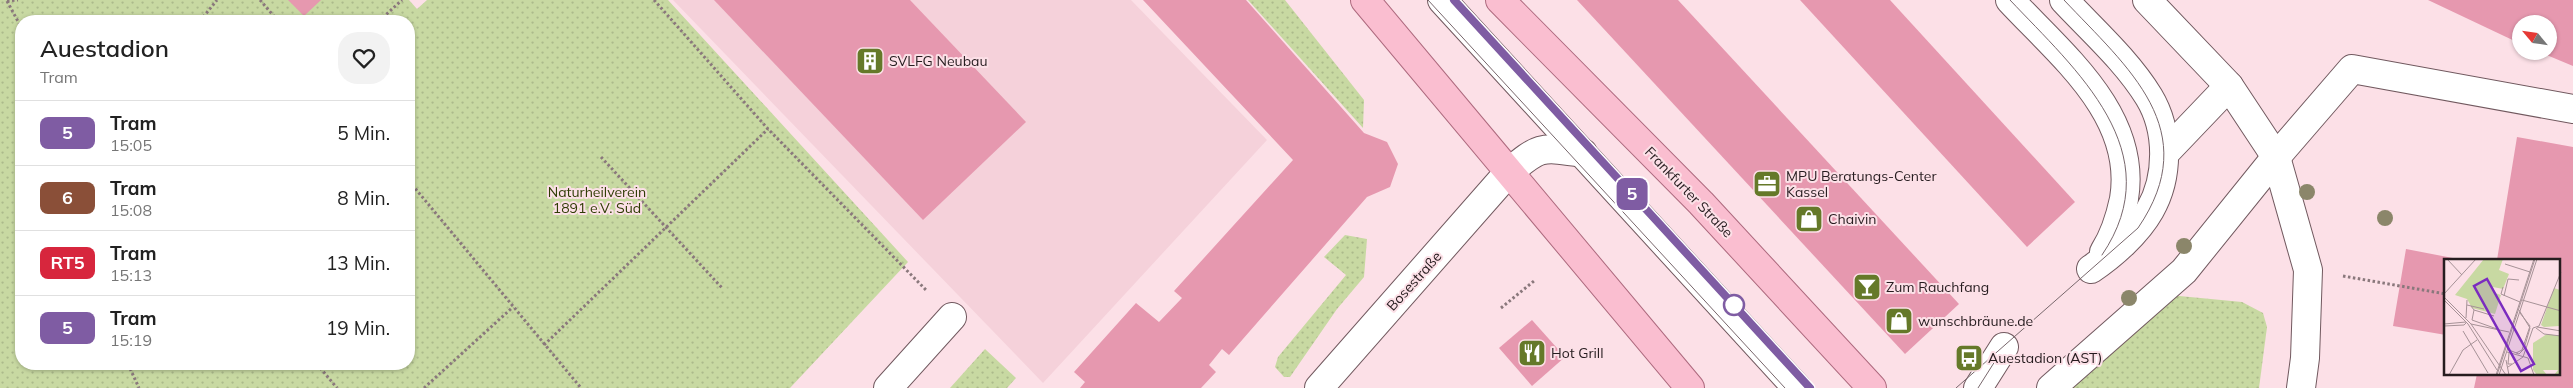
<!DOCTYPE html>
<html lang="de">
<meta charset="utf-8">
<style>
body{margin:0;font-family:Mulish,sans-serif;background:#f2f2f2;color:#222;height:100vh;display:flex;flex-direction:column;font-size:19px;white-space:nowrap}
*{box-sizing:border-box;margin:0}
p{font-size:16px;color:#767676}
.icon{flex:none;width:28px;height:28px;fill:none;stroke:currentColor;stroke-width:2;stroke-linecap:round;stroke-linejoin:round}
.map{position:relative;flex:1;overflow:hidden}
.details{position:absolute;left:15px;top:15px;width:400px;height:355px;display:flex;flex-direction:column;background:#fff;border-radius:20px;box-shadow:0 1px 4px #0004}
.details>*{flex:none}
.badge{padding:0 10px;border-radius:8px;font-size:18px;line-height:32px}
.needle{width:32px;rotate:299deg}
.controls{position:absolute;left:2512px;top:15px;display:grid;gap:10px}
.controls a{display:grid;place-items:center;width:45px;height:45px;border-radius:50%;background:#fff;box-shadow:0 1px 4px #0004;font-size:25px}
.map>.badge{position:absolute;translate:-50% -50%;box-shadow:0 0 0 2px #fff}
.round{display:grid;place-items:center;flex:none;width:52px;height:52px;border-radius:20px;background:#f2f2f2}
.head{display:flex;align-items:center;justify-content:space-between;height:85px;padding:0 25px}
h1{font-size:24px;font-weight:600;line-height:38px}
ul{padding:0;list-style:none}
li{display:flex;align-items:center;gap:15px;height:65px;padding:0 25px;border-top:1px solid #e0e0e0}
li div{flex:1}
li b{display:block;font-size:19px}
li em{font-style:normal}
li .badge{min-width:55px;font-weight:700;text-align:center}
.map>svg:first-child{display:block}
.built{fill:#f5d1da}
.park{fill:url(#park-dots);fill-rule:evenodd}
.building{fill:#e698af}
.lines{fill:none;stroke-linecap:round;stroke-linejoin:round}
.minor-casing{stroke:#71595f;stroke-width:30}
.major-casing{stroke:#ad697e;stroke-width:30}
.path{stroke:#8a787c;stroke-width:3;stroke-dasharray:2.5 2.5;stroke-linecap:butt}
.minor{stroke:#fff;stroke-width:28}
.major{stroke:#fabed0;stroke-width:28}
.tram{stroke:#78676c;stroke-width:1}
.tree{fill:#8b866a}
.line-casing{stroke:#fff;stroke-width:11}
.line{stroke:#7f5ca3;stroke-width:8}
.stop-dot{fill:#fff;stroke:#7f5ca3;stroke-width:2.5}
.labels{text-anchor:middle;stroke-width:4;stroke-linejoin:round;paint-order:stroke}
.poi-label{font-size:14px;fill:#261c1f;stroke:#fce0e7;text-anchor:start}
.park-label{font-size:14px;fill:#2f3c04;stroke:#fce0e7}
.street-label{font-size:14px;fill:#261c1f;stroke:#fce0e7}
.inset-road{fill:none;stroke:#a69297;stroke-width:1}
.view{fill:#7b2cbf;fill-opacity:0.15;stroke:#7b2cbf;stroke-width:2.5}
.inset-edge{fill:none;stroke:#261c1f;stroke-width:2.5}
</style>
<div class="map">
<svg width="2573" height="388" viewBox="0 0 2573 388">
<defs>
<pattern id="park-dots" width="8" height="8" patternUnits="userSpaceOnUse" patternTransform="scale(1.25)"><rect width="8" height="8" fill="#c8d9a2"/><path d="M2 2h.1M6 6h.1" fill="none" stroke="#acba8b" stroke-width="1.8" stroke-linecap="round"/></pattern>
</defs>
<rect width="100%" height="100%" fill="#fce0e7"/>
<!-- built -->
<polygon class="built" points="673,0 1131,0 1267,140 1043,383"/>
<!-- park -->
<g class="park">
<path d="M0 0H409L417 9 427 0H668L908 262 790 388H0ZM21 21H409V364H21Z"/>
<polygon points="1248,0 1285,0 1364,100 1363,128"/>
<polygon points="1345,235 1367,239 1364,277 1337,309 1290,377 1284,377 1275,367 1278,357 1346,275 1324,257"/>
<polygon points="2169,295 2242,302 2263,313 2267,327 2259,388 2062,388"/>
<polygon points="985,349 1016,378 1007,388 950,388"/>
</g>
<!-- building -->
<g class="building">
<polygon points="288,0 321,0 304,16"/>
<polygon points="714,0 910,0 1026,122 923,220"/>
<polygon points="1143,0 1246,0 1364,133 1387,142 1398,164 1390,187 1367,197 1229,355 1222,349 1209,365 1216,372 1201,388 1080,388 1085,382 1074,372 1136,303 1159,322 1182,298 1174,291 1293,160"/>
<polygon points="1577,0 1678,0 1959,304 1905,354"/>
<polygon points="1800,0 1890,0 2075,202 2027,247"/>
<polygon points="2428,0 2573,0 2573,66 2537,51 2549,51 2549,24 2521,24 2521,44"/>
<polygon points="2517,137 2573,147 2573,388 2474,388 2477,374 2559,374 2559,260 2497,260"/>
<polygon points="2406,249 2463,260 2446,260 2446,335 2393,326"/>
<polygon points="1532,320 1565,357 1532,386 1499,348"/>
</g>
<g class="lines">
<defs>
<g id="minor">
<polyline points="1442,0 1797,388"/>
<path d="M2010 0C2061 55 2138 115 2124 199 2120 218 2115 235 2104 252"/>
<path d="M2064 0C2093 31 2127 61 2149 97 2169 130 2169 177 2150 210 2137 233 2112 255 2091 269"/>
<polyline points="2147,0 2229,86 2276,157 2308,270 2305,358 2301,388"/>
<polyline points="2165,153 2229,86"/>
<polyline points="888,388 952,317"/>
<path d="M1319 388 1508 173C1541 145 1541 147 1583 153"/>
<polyline points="1978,388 2004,347"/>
<polyline points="2051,388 2184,271 2276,157 2352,69 2573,109"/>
</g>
<g id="major">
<polyline points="1365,0 1690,388"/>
<polyline points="1500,0 1701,203 1872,388"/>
</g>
</defs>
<!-- minor casing -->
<use href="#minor" class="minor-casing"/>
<!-- major casing -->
<use href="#major" class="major-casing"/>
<!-- path -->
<g class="path">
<polyline points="260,0 278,21"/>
<polyline points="654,0 768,129 927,291"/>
<polyline points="7,1 21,27"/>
<polyline points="7,1 18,0"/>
<polyline points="200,21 217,0"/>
<polyline points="379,21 402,0"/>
<polyline points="601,157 723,289"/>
<polyline points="409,181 581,388"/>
<polyline points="2343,276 2446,294"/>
<polyline points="1501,308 1534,281"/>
<polyline points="544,345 768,129"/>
<polyline points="128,364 139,388"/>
<polyline points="317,364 337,388"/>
<polyline points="424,388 513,307"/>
</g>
<!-- minor -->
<use href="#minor" class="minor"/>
<!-- major -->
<use href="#major" class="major"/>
<!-- tram -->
<g class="tram">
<polyline points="1428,0 1785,388"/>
<polyline points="1454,0 1810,388"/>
<path d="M2010 0C2076 70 2172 152 2102 255"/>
<path d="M1956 388 2138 228C2205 130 2128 68 2064 0"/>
<polyline points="1978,388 1997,358"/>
</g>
</g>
<!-- trees -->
<g class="tree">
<circle cx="2307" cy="192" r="8"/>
<circle cx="2385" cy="218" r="8"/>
<circle cx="2184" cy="246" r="8"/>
<circle cx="2129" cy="298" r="8"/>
</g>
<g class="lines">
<defs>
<polyline id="line" points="1454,0 1810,388"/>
</defs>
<!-- line casing -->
<use href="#line" class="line-casing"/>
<!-- line -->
<use href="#line" class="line"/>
</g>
<!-- icons -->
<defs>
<symbol id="building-square" viewBox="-11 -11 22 22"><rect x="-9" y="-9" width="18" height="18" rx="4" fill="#657929" stroke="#fce0e7"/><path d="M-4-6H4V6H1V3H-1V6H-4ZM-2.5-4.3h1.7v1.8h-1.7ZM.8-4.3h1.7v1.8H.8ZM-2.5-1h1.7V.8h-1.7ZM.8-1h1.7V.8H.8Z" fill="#fff"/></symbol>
<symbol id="office-square" viewBox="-11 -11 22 22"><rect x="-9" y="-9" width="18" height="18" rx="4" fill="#657929" stroke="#fce0e7"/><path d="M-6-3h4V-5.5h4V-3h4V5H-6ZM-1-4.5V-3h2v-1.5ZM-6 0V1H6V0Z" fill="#fff"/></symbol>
<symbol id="shop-square" viewBox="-11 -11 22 22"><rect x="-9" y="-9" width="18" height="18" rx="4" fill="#657929" stroke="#fce0e7"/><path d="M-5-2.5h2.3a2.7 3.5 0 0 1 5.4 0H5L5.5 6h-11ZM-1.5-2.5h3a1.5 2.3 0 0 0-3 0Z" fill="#fff"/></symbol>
<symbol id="bar-square" viewBox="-11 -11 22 22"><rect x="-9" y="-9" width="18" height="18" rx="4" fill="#657929" stroke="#fce0e7"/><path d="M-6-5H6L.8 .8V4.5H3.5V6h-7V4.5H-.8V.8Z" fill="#fff"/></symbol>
<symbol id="restaurant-square" viewBox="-11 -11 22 22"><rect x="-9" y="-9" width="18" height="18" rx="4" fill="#657929" stroke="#fce0e7"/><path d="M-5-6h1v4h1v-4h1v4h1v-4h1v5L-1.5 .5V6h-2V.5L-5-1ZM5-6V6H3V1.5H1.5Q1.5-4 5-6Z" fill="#fff"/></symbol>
<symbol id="bus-square" viewBox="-11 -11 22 22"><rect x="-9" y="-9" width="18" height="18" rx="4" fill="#657929" stroke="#fce0e7"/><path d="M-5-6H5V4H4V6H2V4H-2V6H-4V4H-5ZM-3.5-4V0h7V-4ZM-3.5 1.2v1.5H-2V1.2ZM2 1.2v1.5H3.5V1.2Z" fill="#fff"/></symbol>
</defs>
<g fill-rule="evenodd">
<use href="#building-square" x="854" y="45" width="32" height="32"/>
<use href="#office-square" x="1751" y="168" width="32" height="32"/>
<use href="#shop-square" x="1793" y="203" width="32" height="32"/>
<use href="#bar-square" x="1851" y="271" width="32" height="32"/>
<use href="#shop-square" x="1883" y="305" width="32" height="32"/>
<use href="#restaurant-square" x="1516" y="337" width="32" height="32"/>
<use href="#bus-square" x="1953" y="342" width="32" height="32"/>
</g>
<!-- markers -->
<circle class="stop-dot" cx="1734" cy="305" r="10"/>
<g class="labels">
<!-- poi labels -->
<g class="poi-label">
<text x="889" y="66">SVLFG Neubau</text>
<text x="1786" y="181">MPU Beratungs-Center<tspan x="1786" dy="16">Kassel</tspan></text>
<text x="1828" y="224">Chaivin</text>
<text x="1886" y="292">Zum Rauchfang</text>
<text x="1918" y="326">wunschbräune.de</text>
<text x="1551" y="358">Hot Grill</text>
<text x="1988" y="363">Auestadion (AST)</text>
</g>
<!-- park labels -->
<g class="park-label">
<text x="597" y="197">Naturheilverein<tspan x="597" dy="16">1891 e.V. Süd</tspan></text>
</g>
<!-- street labels -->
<g class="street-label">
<text transform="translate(1689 192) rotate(46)" y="5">Frankfurter Straße</text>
<text transform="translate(1414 281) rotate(-48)" y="5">Bosestraße</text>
</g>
</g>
<!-- overview -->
<g transform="translate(2444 259)">
<rect width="116" height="116" fill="#fce0e7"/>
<path d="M40 0H59L55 11 65 15 59 30 49 28 51 34 57 36 51 55 28 49 23 40 11 36Z" fill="#c8d9a2"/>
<path d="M110 29 116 31 117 64 115 67 100 68 97 66ZM103 75 116 77V116H110L114 111H99L103 116H93L89 111V84Z" fill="#c8d9a2"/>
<path class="inset-road" d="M3 0 18 16M61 5 86 13M59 28 57 35 76 43M0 35 32 0M60 37 64 20 75 21M0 38 27 65 62 116M0 41 24 65 53 111M78 41 117 52M23 46 40 50M27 47 30 51 50 57M30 51 28 61 53 70M22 59 23 41M0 65 22 63M27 65 65 73M0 67 20 66 23 63M93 68 117 72M92 69 100 75 117 77M19 72 44 114M63 85 65 91 75 95 80 90 86 69 75 51M63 93 84 99 90 116M65 94 64 105H68M72 94 78 91 86 67 76 54M62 101 65 116M64 108 79 98 89 69 95 67 117 13M5 116 19 91 33 81M52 116 90 0M53 116 91 0M55 116 93 0"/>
<path class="view" d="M43 20 90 105 77 112 30 27Z"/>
<rect width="116" height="116" class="inset-edge"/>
</g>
</svg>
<div class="controls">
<a><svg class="needle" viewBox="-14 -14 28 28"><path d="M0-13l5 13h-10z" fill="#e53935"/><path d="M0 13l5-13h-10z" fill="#767676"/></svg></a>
</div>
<b class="badge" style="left:1632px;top:194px;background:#7f5ca3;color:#fff">5</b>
<section class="details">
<div class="head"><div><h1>Auestadion</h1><p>Tram</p></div><a class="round"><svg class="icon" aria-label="heart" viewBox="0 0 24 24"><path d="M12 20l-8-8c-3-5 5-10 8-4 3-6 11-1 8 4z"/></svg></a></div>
<ul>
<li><span class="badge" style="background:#7f5ca3;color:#fff">5</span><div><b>Tram</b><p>15:05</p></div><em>5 Min.</em></li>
<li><span class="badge" style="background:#8a4f38;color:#fff">6</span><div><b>Tram</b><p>15:08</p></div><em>8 Min.</em></li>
<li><span class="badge" style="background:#d7263d;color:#fff">RT5</span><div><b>Tram</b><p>15:13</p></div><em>13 Min.</em></li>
<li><span class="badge" style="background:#7f5ca3;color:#fff">5</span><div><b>Tram</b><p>15:19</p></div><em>19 Min.</em></li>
</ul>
</section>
</div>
